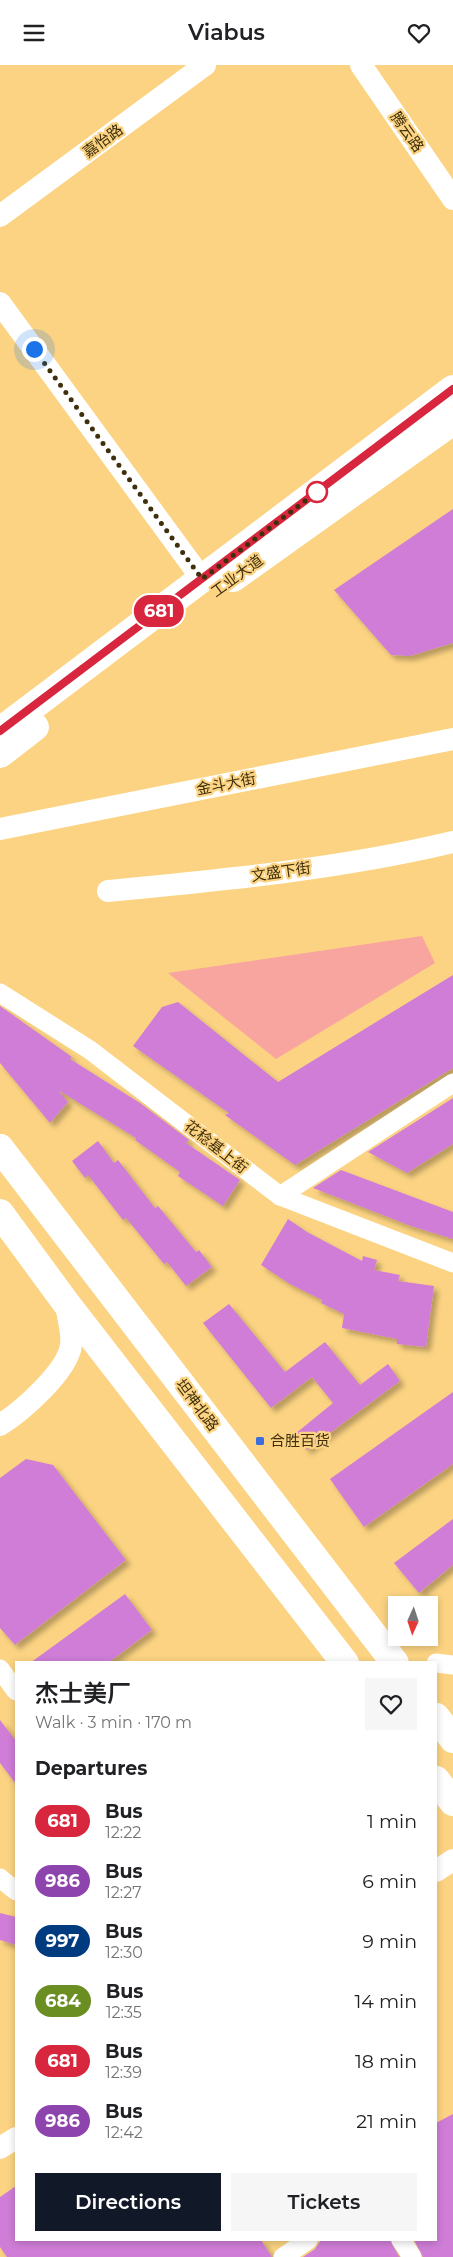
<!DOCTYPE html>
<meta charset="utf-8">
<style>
body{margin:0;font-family:Montserrat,"Noto Sans SC",sans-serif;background:#f6f6f6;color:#202124;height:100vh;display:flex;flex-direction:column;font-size:19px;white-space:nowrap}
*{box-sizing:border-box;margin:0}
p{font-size:16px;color:#757577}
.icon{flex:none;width:28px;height:28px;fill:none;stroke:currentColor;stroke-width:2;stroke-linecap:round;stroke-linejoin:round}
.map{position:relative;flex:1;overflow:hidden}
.panel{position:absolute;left:15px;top:1596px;width:422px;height:580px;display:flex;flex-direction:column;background:#fff;border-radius:0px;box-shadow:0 2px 8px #0003}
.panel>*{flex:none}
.badge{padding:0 10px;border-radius:16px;font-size:18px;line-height:32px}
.needle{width:32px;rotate:183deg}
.controls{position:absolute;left:388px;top:1531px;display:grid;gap:10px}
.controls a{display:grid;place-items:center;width:50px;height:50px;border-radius:0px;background:#fff;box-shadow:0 2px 8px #0003;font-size:25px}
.you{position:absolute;width:25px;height:25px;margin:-12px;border:4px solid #fff;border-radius:50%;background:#1a73e8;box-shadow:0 0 0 8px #1a73e833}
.map>.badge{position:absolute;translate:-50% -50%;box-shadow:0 0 0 2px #fff}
h2{padding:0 20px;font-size:19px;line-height:45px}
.round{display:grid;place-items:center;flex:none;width:52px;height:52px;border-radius:0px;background:#f6f6f6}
.overview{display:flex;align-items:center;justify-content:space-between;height:85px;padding:0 20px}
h1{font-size:24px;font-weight:600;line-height:38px}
.action{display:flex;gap:10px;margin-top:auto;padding:10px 20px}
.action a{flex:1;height:58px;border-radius:0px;background:#111827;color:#fff;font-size:20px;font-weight:600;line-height:58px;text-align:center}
.action a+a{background:#f6f6f6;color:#202124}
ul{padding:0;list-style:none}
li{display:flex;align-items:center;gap:15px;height:60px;padding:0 20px}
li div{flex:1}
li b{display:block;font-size:19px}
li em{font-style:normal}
li .badge{min-width:55px;font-weight:700;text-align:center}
header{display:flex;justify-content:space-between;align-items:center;height:65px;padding:0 20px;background:#fff;font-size:22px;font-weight:600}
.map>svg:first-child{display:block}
.green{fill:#f9a59f}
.building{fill:#cf7dd7;filter:url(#shadow)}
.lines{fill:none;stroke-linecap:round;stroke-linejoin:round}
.minor{stroke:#fff;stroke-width:19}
.tertiary{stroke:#fff;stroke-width:22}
.primary{stroke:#fff;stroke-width:28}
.line-casing{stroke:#fff;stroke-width:11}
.line{stroke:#d7263d;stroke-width:8}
.walk{stroke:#3f2f0c;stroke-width:5;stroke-dasharray:0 9}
.stop-dot{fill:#fff;stroke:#d7263d;stroke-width:2.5}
.poi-dot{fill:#3c6ddd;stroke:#fbd382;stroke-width:2}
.labels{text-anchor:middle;stroke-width:4.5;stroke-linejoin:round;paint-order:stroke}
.street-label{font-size:15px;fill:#3f2f0c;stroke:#fbd382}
.poi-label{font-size:15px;fill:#3f2f0c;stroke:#fbd382;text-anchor:start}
</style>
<header><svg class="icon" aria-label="menu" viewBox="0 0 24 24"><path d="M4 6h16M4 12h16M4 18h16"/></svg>Viabus<svg class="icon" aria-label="heart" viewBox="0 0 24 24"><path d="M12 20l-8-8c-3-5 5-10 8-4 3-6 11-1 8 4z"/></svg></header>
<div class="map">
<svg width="453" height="2192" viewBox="0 0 453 2192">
<defs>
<filter id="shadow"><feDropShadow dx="4.5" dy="4.5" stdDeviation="2.5" flood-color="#0004"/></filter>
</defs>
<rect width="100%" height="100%" fill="#fbd382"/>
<!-- green -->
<polygon class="green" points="422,871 435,898 276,994 168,908"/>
<!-- building -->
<g class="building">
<polygon points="453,444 453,578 410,591 391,590 334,525"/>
<polygon points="453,910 453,1003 295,1100 225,1050 229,1048 133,981 162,942 178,937 278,1017"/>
<polygon points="0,941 72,992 70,994 140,1038 189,1075 186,1078 240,1115 223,1141 178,1111 180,1107 135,1075 136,1073 58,1025 68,1037 50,1058 0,998"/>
<polygon points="453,1033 453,1079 407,1108 368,1087"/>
<polygon points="98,1076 114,1098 118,1095 155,1143 158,1141 196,1187 199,1185 212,1202 186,1221 167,1197 164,1199 126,1153 123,1155 88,1110 85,1113 72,1096"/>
<polygon points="341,1105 453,1147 453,1174 411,1161 313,1123"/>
<polygon points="288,1154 307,1167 362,1196 363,1191 377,1195 374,1205 400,1210 398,1216 434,1221 426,1282 397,1279 397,1274 342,1263 344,1249 321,1238 322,1235 290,1219 261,1200"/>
<polygon points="229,1239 285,1307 325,1277 360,1320 388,1299 400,1316 307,1385 295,1369 333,1338 312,1312 271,1343 203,1258"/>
<polygon points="453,1327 453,1399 364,1462 330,1414"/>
<polygon points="26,1394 53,1400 126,1495 15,1580 0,1563 0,1413"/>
<polygon points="453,1454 453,1500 419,1528 394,1498"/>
<polygon points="125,1529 152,1565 108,1598 30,1598"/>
<polygon points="0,1655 16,1676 16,1719 0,1698"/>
<polygon points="0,1848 16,1852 16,1880 0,1875"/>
<polygon points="453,2049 453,2192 423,2192 414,2175 436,2175 436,2058"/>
<polygon points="16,2121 16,2175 261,2175 272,2192 7,2192 0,2182 0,2132"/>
<polygon points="321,2175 390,2175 399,2192 303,2192 315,2184"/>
</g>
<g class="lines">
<!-- minor -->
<g class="minor">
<polyline points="0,928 90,985 280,1131 453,1198"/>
<polyline points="280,1131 453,1018"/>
<polyline points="436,1598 453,1600"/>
<polyline points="0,1604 16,1626"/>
<polyline points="0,1813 16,1826"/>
<polyline points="401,2175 412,2192"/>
<polyline points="283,2192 308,2175"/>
</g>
<!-- tertiary -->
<g class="tertiary">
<polyline points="361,0 453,134"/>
<polyline points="0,151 205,0"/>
<polyline points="0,238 202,514"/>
<polyline points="0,764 453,674"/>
<path d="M108 826C223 815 340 804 453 777"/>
<path d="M0 1360C21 1347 68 1306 71 1280 73 1267 67 1251 66 1238"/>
<polyline points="436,1806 453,1795"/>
<polyline points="0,2083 16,2073"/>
</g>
<!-- primary -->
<g class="primary">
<polyline points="233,513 453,356"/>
<polyline points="0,666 453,324"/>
<polyline points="0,689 35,662"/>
<polyline points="0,1083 395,1598"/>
<polyline points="0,1148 66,1238 345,1598"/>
<polyline points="436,1652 453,1674"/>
<polyline points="436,1715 453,1737"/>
</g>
</g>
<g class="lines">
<defs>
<polyline id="line" points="0,666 453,324"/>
</defs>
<!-- line casing -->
<use href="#line" class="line-casing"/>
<!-- line -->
<use href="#line" class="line"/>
<!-- walk -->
<polyline class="walk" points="34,284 202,514 317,427"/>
</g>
<!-- markers -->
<circle class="stop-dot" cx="317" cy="427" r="10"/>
<rect class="poi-dot" x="255" y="1371" width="10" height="10" rx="2.5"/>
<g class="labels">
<!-- street labels -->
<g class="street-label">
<text transform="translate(407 67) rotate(55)" y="5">腾云路</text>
<text transform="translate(103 76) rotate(-36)" y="5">嘉怡路</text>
<text transform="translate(237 511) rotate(-36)" y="5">工业大道</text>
<text transform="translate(226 719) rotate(-11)" y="5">金斗大街</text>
<text transform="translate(281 807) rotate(-8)" y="5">文盛下街</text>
<text transform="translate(216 1082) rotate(38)" y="5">花稔基上街</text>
<text transform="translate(197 1340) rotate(53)" y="5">坦神北路</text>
</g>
<!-- poi labels -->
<g class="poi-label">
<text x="270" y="1381">合胜百货</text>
</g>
</g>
</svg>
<div class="controls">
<a><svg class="needle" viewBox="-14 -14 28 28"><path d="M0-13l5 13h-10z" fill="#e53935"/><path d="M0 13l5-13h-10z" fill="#757577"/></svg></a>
</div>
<div class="you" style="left:34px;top:284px"></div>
<b class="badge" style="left:159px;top:546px;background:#d7263d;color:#fff">681</b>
<section class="panel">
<div class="overview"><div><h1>杰士美厂</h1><p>Walk · 3 min · 170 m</p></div><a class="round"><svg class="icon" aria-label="heart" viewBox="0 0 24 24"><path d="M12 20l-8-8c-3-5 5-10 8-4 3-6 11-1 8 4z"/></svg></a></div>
<h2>Departures</h2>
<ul>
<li><span class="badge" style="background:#d7263d;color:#fff">681</span><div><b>Bus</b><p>12:22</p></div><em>1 min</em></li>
<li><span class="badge" style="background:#8e44ad;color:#fff">986</span><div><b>Bus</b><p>12:27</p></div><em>6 min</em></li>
<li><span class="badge" style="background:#003b80;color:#fff">997</span><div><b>Bus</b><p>12:30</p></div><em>9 min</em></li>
<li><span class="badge" style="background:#6b8e23;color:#fff">684</span><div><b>Bus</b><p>12:35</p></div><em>14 min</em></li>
<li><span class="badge" style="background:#d7263d;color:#fff">681</span><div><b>Bus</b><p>12:39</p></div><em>18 min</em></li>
<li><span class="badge" style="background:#8e44ad;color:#fff">986</span><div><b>Bus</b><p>12:42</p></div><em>21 min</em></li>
</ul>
<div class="action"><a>Directions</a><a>Tickets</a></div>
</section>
</div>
